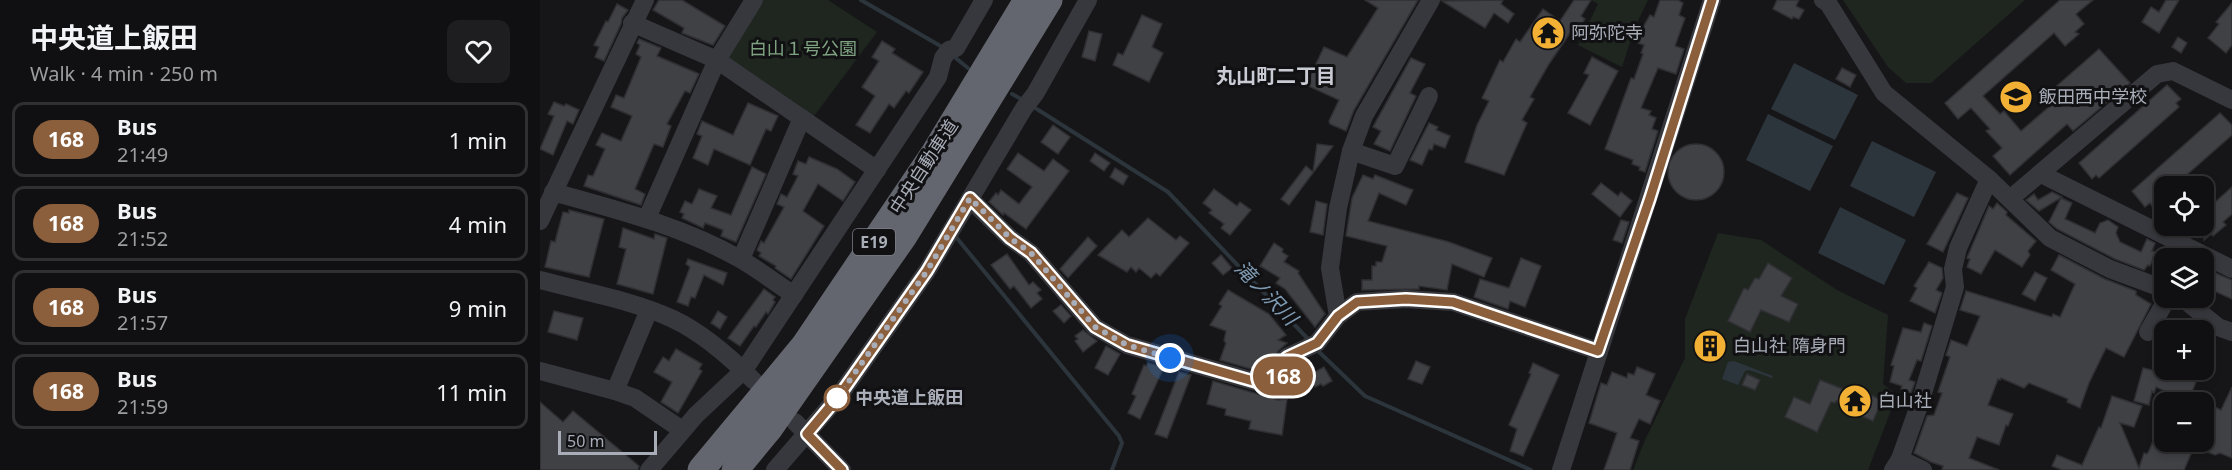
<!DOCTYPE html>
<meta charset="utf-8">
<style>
body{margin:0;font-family:"Noto Sans","Noto Sans JP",sans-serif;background:#1e1e20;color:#f1f3f6;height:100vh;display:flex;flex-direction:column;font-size:22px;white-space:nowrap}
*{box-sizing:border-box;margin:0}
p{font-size:20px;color:#9c9d9f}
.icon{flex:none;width:33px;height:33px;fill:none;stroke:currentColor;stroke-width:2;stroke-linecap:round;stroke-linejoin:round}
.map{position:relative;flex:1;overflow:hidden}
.sheet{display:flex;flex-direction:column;background:#101012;width:540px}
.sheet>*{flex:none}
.badge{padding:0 12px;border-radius:20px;font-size:21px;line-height:39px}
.controls{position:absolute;left:1614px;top:176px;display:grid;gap:12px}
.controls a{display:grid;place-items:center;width:60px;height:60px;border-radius:12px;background:#101012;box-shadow:0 3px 9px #0003,0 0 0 2px #303032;font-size:30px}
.scale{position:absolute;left:18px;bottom:15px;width:99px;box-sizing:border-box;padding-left:6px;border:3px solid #a8adb8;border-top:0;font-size:16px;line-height:21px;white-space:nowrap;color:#a8adb8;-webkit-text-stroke:4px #111113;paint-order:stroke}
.you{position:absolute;width:30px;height:30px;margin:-15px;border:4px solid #fff;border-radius:50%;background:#1a73e8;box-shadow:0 0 0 9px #1a73e833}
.map>.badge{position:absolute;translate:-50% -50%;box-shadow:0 0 0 3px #fff}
.round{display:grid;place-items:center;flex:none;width:63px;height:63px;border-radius:12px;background:#1e1e20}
.headline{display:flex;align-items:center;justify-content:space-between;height:102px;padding:0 30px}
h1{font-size:28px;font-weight:700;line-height:45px}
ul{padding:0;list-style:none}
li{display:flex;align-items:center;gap:18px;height:75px;margin:0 12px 9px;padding:0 18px;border:3px solid #303032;border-radius:12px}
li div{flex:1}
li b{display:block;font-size:22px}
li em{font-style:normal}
li .badge{min-width:66px;font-weight:700;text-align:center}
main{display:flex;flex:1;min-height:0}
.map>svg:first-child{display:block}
.green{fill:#1e261f}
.water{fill:#2c353c}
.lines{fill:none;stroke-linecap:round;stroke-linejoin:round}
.stream{stroke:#2c353c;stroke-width:4}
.building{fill:#404145;stroke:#303034;stroke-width:1.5}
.minor{stroke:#37383d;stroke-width:18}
.highway{stroke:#63666e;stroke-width:27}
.line-casing{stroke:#fff;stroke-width:14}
.line{stroke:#8b5e3c;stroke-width:9}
.walk{stroke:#a8adb8;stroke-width:6;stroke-dasharray:0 10.8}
.stop-dot{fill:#fff;stroke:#8b5e3c;stroke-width:3}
.labels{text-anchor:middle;stroke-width:6;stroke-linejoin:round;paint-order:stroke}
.shield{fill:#111113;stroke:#7b7e86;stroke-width:1.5}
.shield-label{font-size:16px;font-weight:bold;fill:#a8adb8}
.poi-label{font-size:18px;fill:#a8adb8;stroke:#111113;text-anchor:start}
.park-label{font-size:18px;fill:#7fa381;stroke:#111113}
.street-label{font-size:18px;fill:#a8adb8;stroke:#111113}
.stop-label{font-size:18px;font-weight:bold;fill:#a8adb8;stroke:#111113;text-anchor:start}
.neighbourhood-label{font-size:20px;font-weight:bold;fill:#c9ccd4;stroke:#111113}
.water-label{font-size:20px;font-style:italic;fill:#7f9bb3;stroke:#111113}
</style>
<main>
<section class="sheet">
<div class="headline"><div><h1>中央道上飯田</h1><p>Walk · 4 min · 250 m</p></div><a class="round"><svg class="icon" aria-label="heart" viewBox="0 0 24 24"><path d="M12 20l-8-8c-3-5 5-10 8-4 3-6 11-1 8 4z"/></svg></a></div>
<ul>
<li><span class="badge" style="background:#8b5e3c;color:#fff">168</span><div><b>Bus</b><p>21:49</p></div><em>1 min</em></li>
<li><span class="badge" style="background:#8b5e3c;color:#fff">168</span><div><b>Bus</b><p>21:52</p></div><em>4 min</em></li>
<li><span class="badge" style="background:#8b5e3c;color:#fff">168</span><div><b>Bus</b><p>21:57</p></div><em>9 min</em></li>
<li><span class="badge" style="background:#8b5e3c;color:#fff">168</span><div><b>Bus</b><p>21:59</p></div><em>11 min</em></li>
</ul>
</section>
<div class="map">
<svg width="1692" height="470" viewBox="0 0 1692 470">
<rect width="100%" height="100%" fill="#161618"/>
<!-- green -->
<g class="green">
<polygon points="220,0 288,0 337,32 274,116 185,55"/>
<polygon points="1051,0 1108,0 1095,27 1082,67 1038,45 1058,4"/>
<polygon points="1303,0 1485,0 1391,83 1366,83 1348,67"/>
<polygon points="1178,233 1221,240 1297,290 1348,315 1343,384 1357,395 1328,470 1093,470 1105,440 1145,358 1145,319"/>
</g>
<!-- water -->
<g class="water">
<polygon points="1254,63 1318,95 1295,140 1231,109"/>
<polygon points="1228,114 1293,146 1270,191 1206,160"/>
<polygon points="1332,141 1396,172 1374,217 1310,186"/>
<polygon points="1300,207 1366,240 1344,285 1278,253"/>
<polygon points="1194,361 1233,376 1232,378 1209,370 1205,371 1198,385 1182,379 1188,362"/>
</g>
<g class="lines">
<!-- stream -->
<g class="stream">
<polyline points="321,0 404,48"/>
<polyline points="412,55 428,68"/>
<polyline points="472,94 483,100"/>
<polyline points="492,106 628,192 768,339"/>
<polyline points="416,237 579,436 582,443 572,470"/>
<polyline points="777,350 825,396 991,470"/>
</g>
</g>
<!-- building -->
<g class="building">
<polygon points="119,0 142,0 185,26 173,45 170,44 142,33 144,28 113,10"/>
<polygon points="825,0 878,0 814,110 806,131 790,124 789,121 799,100 766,85 784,47 807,57 838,8"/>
<polygon points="963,0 961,4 974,14 968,23 954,13 945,28 902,1"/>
<polygon points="1034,0 1051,0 1041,16 1045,19 1038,30 1034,27 1009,64 990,97 994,99 982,120 987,123 964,175 925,162 937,125 949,101 942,98 960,60 963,62 976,39 980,42 1003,9 1020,21"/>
<polygon points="1120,0 1138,0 1143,3 1139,15 1145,18 1135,46 1144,49 1136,74 1118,68 1101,108 1111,111 1109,115 1116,118 1112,129 1118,131 1105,172 1099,170 1100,167 1092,164 1093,160 1065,149 1091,78 1094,79 1103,54 1101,53 1104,45 1098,43 1103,27 1110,15 1114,17"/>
<polygon points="1237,0 1259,0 1256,6 1264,10 1259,19 1253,17 1252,19 1233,9"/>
<polygon points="1520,0 1553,0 1536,14 1544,24 1535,32 1539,34 1525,46 1514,33 1443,96 1460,114 1464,111 1481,131 1510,106 1503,98 1559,49 1590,83 1533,131 1527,124 1470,175 1453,156 1462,148 1446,131 1450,129 1431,108 1418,119 1405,103"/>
<polygon points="1626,0 1639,0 1619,33 1602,22 1611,7 1619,12"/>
<polygon points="1692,3 1692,45 1686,53 1668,38 1679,24 1676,22"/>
<polygon points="77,4 88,10 82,18 81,24 64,61 55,57 59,47 54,45 66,21 68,22"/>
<polygon points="602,15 622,24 612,47 623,53 609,82 573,65 578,53 583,55"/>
<polygon points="549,31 562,34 555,61 542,57"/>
<polygon points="1638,37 1647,43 1641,53 1632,47"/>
<polygon points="99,39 121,48 117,56 159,74 150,93 145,91 127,124 131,126 123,147 114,144 95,189 105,194 101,205 44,186 48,175 53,176 65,149 56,145 62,133 81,141 92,116 71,107 76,95 84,98 101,57 96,54 100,45 97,43"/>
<polygon points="342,41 355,49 352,53 383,72 369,93 366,91 354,108 349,104 330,133 316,125 335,96 322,87 339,61 332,57"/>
<polygon points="1052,57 1078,71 1050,125 1028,113 1049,75 1044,73"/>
<polygon points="871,58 885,64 870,93 876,96 850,151 834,144 841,131 833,127"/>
<polygon points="1302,68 1316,75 1310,87 1296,79"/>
<polygon points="1627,85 1641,99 1636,103 1639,107 1559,178 1556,175 1552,179 1539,163"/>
<polygon points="14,102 24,106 26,104 39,110 33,124 27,121 13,155 0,149 14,116 8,114"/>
<polygon points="208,103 238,116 231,131 226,129 210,165 174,149 168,165 153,158 162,136 157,134 162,121 193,135"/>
<polygon points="1680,113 1692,125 1692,135 1634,186 1624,186 1624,195 1612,206 1610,203 1605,207 1592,191"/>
<polygon points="889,123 898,127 896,130 910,136 905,148 894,144 892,150 889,149 882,165 870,160"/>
<polygon points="513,125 530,137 518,154 501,142"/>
<circle cx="1156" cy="172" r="28"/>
<polygon points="777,144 793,146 749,205 741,199 766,166 773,172"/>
<polygon points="478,153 504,171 513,159 529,171 486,229 464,213 463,215 449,202 456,193 458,195 461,190 479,204 492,187 467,169"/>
<polygon points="555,153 570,163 564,171 550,161"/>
<polygon points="269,157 297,169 315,182 303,201 278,184 263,211 284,226 251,279 235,268 236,266 219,256 221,253 217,250 221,241 224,243 244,207 237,204 241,194 247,197 258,176 253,174 258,161 266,164"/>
<polygon points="212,167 226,174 196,242 181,236 183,230 165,223 163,228 142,218 144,214 140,212 145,201 152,204 159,189 177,196 171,208 191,215"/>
<polygon points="575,168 588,176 583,185 570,177"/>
<polygon points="823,175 833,179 835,175 873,190 866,205 839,193 828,221 909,242 952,258 944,277 912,264 907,290 879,286 879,289 822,290 822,280 832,280 832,266 836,266 836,262 842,262 847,246 806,236 812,198"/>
<polygon points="1061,183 1078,196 1081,192 1092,201 1080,217 1052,194"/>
<polygon points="1692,187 1692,214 1683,222 1686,225 1673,236 1671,234 1664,240 1664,233 1657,225 1664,225 1664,212"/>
<polygon points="674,189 697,206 700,202 711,210 690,235 681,228 684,224 669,213 672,210 663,203"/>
<polygon points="1512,192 1522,197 1499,211 1486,200 1494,194 1498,200"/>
<polygon points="1417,193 1428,198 1403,252 1387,244"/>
<polygon points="1521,198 1532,203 1525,219 1555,233 1560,223 1568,220 1578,227 1576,233 1580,242 1601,252 1607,239 1615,243 1612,251 1616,252 1610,266 1608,265 1604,270 1575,259 1517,229 1509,222"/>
<polygon points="776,201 787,204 783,235 770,232"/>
<polygon points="1457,203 1467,212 1466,215 1496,241 1488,251 1490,255 1482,267 1455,250 1441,274 1427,267 1430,259 1427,258 1449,206 1453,209"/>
<polygon points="29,210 64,219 49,277 5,267 11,241 15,242 23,212 29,213"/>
<polygon points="608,218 636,240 640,236 649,243 620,276 616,273 611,278 599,268 596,272 591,267 587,272 558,255 582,230 589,237"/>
<polygon points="1081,220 1089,222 1082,243 1073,240"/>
<polygon points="83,228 114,239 115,234 127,238 113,294 77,284 86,249 79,247"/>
<polygon points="548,237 557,246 528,278 520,269"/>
<polygon points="734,243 743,249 742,252 748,256 744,262 759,271 758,273 785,314 775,327 745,289 736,283 740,278 720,266"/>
<polygon points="467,254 489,285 493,282 501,290 497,293 502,299 491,308 474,286 470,289 451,265"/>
<polygon points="681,255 692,268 683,275 672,263"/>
<polygon points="1519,255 1565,279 1596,291 1596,295 1611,304 1584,357 1566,348 1549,383 1540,408 1527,402 1528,399 1489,383 1484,388 1461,378 1460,380 1458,379 1448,405 1473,414 1468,426 1466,425 1459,445 1437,437 1429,458 1459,470 1402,470 1403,466 1391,462 1374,453 1387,416 1394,415 1402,393 1398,392 1410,357 1406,355 1411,340 1427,346 1440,316 1420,310 1426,291 1512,317 1513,314 1520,317 1535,284 1511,270"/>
<polygon points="981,258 1001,266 985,307 970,301 968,309 934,297 940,279 969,288"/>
<polygon points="148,259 187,273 183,285 164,275 155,298 151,297 148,306 137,302 150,267 146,264"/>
<polygon points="1389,262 1402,268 1403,278 1396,290 1402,293 1395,313 1370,301 1377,288 1374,286"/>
<polygon points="1228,263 1252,278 1241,296 1258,304 1249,322 1221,310 1210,332 1188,321 1204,288 1208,290 1215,278 1219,279"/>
<polygon points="1666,269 1692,280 1692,299 1674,291 1668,304 1664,301 1664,272"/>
<polygon points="1495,272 1507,278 1495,301 1482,294"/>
<polygon points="224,289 235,297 233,300 235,302 228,314 226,312 216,327 214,326 200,346 188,338"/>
<polygon points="688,290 729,314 746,335 738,340 747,343 738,351 732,375 680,360 686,343 684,341 686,331 670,325 682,306 679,304"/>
<polygon points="521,305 531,316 524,323 513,311"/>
<polygon points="14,311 43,318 37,340 8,332"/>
<polygon points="178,311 187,317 180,329 171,323"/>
<polygon points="1384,323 1392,326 1381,361 1377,360 1369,380 1375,382 1371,393 1361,389 1362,386 1350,382 1354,366 1351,365 1363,328 1381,332"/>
<polygon points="543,330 557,341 543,352 535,341 538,339 535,336"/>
<polygon points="1165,334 1182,341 1175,359 1158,352"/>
<polygon points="566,346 580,354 568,375 555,368"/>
<polygon points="136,349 162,364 159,369 162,371 138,413 121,402 132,382 114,372 123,357 129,361"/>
<polygon points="876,361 890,367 882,384 868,379"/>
<polygon points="608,363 624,367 600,419 588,413 596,396 592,394 604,365 606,366"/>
<polygon points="993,363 1019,375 983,456 970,451 977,429 969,425 991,374 989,373"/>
<polygon points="784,367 792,381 783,386 781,384 775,387 774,385 752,390 753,384"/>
<polygon points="1097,367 1115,374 1106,395 1120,401 1110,424 1099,419 1090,438 1099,441 1090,470 1064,470 1077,433 1049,423 1061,383 1067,385 1072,372 1087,378 1088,373 1094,375"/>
<polygon points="1603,368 1637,376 1638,374 1656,382 1648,402 1634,402 1636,396 1616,387 1614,393 1612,391 1609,405 1594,401"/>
<polygon points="639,372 651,375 627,438 615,434"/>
<polygon points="1207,374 1220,380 1215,390 1202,385"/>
<polygon points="1280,380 1326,398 1328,394 1342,400 1333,421 1319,415 1321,411 1296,401 1295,403 1291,402 1277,432 1245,417 1254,397 1270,404"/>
<polygon points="673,381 738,400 747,399 742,435 709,429 711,421 685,415 686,409 667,404"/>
<polygon points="1692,387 1692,458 1680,453 1675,455 1654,447 1644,470 1522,470 1512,466 1517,455 1542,465 1559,427 1561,428 1572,396 1602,406 1594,427 1580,423 1599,468 1604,453 1607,454 1609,451 1613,441 1664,441 1664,402 1681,410"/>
<polygon points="0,402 23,422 33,411 99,466 98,470 0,470"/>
</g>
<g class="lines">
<!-- minor -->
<g class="minor">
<polyline points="1283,0 1288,3 1344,93 1449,179 1510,238 1570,269 1624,289"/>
<polyline points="92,23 177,60 337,170"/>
<polyline points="811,151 855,166 889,96"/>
<polyline points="1501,174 1692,269"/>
<path d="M13 192C77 210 142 226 200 259 219 270 236 283 254 295"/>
<polyline points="1471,198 1617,74 1633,71 1692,100"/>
<polyline points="430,199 470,238 491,253 555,327 587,345 741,389 747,357 777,343 798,316 817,302 866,299 913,302 1058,351"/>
<polyline points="107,218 177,60 214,0"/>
<polyline points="0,221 105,0"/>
<polyline points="201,259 262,118"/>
<path d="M0 280C44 292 92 300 133 319 163 333 191 358 214 381"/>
<polyline points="1641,297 1678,327 1692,332"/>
<polyline points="798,316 790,268 798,208 811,151 824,116 891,0"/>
<polyline points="1608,332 1628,297"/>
<polyline points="0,371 75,391 95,398 142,430"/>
<polyline points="75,391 109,310"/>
<polyline points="255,422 302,470"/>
<polyline points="1360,459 1383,470"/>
<polyline points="109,470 156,415 204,370 398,77 403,58 409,50 416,48 444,0"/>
<polyline points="235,470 299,396 387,271 484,108 495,94 548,0"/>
<polyline points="1021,470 1172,0"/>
<polyline points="1353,470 1360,459 1381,400 1415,287 1413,269 1418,248 1449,179"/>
</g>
<!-- highway -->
<g class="highway">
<polyline points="161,470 264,346 395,152 487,0"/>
<polyline points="195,470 229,429 364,236 509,0"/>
</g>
</g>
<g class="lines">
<defs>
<polyline id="line" points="302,470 267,434 299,396 387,271 430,198 470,238 491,253 555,327 587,345 741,389 747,357 777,343 798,316 817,302 866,299 913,302 1058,351 1110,198 1172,0"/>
</defs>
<!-- line casing -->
<use href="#line" class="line-casing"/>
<!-- line -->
<use href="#line" class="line"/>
<!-- walk -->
<polyline class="walk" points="297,398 387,271 430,198 470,238 491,253 555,327 587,345 630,358"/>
</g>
<!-- icons -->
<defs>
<symbol id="temple-disc" viewBox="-11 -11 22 22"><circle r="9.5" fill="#f2b134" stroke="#111113"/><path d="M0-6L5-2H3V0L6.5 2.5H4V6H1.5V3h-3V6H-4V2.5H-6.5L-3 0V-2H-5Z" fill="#111"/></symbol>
<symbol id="school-disc" viewBox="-11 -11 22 22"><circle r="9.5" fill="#f2b134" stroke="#111113"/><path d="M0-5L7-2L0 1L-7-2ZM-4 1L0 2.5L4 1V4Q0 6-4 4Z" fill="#111"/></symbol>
<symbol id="building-disc" viewBox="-11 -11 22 22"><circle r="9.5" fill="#f2b134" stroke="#111113"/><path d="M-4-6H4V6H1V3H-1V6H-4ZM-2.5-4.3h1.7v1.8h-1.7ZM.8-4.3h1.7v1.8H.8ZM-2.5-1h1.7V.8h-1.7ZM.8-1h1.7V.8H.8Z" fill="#111"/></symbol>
</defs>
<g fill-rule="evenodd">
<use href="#temple-disc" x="989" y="14" width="38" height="38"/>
<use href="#school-disc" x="1457" y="78" width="38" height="38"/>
<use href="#building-disc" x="1151" y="327" width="38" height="38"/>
<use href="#temple-disc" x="1296" y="382" width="38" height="38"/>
</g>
<!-- markers -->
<circle class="stop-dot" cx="297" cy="398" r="12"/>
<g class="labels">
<!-- shield labels -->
<rect class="shield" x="313" y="229" width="42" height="26" rx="4.5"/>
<g class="shield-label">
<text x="334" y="248">E19</text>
</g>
<!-- poi labels -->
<g class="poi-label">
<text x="1031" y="39">阿弥陀寺</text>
<text x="1499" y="103">飯田西中学校</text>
<text x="1193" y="352">白山社 隋身門</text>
<text x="1338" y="407">白山社</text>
</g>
<!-- park labels -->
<g class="park-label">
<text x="263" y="55">白山１号公園</text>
</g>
<!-- street labels -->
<g class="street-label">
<text transform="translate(384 167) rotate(-57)" y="6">中央自動車道</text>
</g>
<!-- stop labels -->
<g class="stop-label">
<text x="315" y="404">中央道上飯田</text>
</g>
<!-- neighbourhood labels -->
<g class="neighbourhood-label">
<text x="736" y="83">丸山町二丁目</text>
</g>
<!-- water labels -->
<g class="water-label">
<text transform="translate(726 293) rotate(46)" y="7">滝ノ沢川</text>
</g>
</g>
</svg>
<div class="controls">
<a><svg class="icon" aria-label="locate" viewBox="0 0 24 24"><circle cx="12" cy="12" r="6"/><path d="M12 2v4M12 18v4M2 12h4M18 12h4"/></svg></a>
<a><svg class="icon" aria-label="layers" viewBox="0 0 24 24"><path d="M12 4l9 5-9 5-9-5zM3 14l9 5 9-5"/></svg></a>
<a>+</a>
<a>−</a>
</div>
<div class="scale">50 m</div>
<div class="you" style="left:630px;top:358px"></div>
<b class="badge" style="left:743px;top:376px;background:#8b5e3c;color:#fff">168</b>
</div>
</main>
